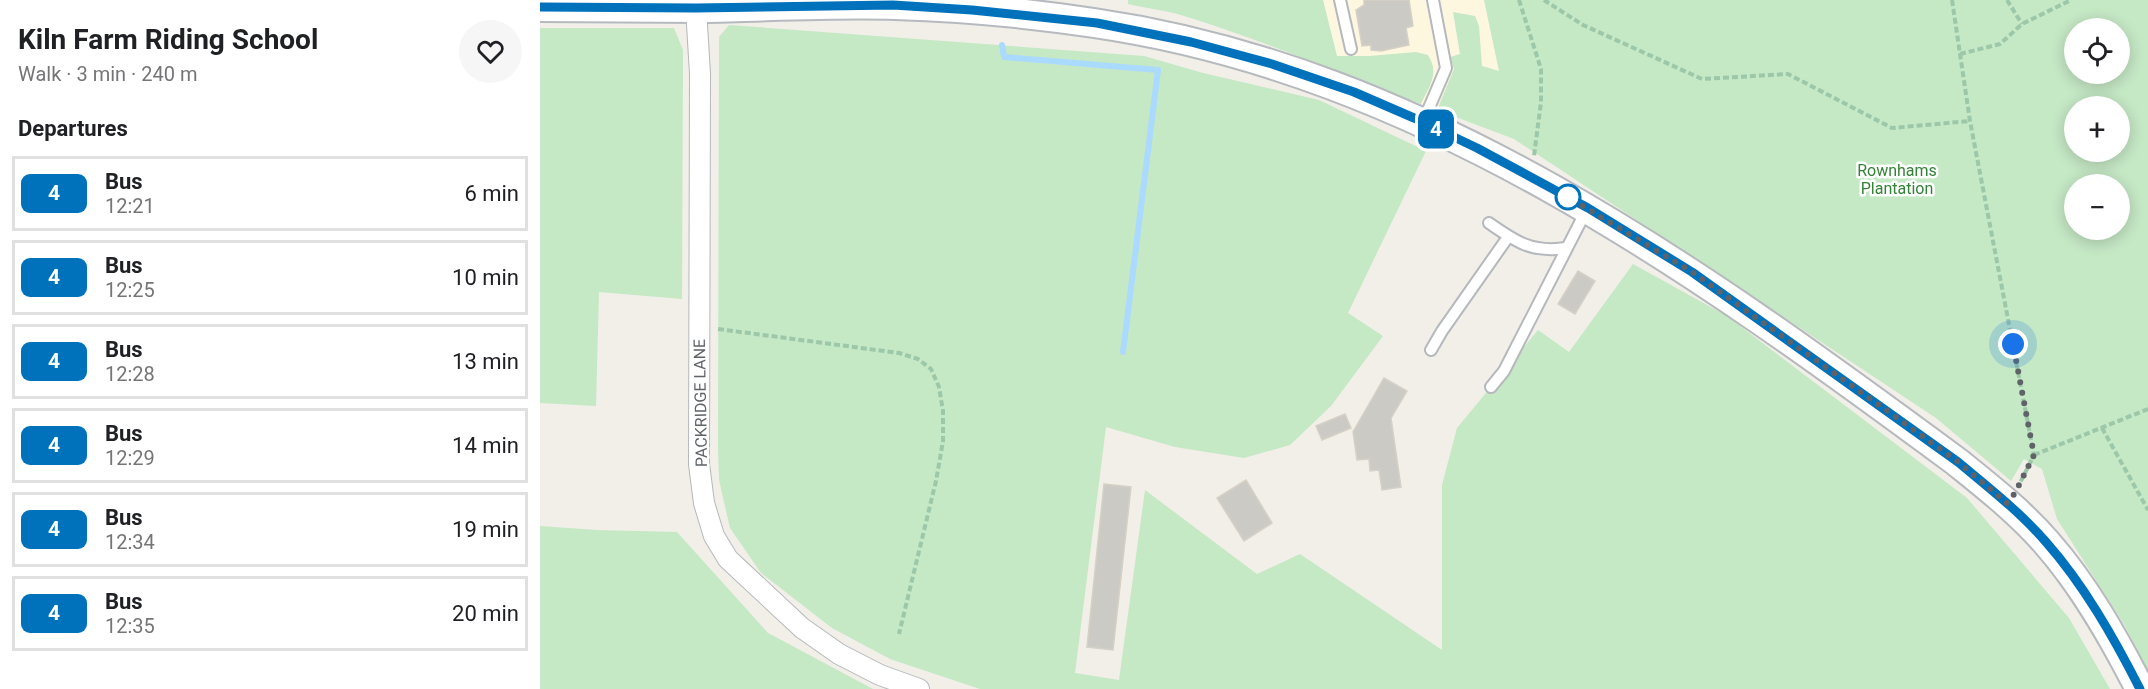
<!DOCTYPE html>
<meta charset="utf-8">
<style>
body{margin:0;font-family:Roboto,sans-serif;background:#f6f6f6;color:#202124;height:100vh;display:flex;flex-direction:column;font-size:22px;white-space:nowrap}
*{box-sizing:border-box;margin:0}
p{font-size:20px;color:#757577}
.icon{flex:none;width:33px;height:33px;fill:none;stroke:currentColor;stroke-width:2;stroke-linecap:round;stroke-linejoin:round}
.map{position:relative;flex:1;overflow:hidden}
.details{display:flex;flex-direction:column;background:#fff;width:540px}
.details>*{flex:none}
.badge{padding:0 12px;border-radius:9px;font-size:21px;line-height:39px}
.fabs{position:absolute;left:1524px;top:18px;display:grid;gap:12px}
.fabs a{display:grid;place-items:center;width:66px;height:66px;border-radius:50%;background:#fff;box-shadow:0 3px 15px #0003;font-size:30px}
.you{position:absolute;width:30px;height:30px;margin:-15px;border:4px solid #fff;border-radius:50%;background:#1a73e8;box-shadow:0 0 0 9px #1a73e833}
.map>.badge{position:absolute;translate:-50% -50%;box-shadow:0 0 0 3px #fff}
h2{padding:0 18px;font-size:22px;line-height:54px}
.round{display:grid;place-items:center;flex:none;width:63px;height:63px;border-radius:32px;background:#f6f6f6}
.head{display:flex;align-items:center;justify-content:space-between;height:102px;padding:0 18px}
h1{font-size:28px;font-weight:700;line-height:45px}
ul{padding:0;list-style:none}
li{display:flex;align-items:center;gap:18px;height:75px;margin:0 12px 9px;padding:0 6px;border:3px solid #e0e0e0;border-radius:0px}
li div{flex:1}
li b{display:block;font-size:22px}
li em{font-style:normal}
li .badge{min-width:66px;font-weight:700;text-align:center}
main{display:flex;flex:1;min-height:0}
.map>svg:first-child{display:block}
.commercial{fill:#fef7e0}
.green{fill:#c5e8c5;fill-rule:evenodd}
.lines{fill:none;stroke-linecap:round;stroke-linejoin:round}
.stream{stroke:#aadaff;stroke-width:6}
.building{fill:#cccac5;stroke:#d6d1c6;stroke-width:1.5}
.lane-casing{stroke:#b5b8bc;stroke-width:14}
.street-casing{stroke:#b5b8bc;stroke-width:22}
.secondary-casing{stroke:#b6babf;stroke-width:32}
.path{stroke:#9cc7a9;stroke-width:4;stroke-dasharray:6 3;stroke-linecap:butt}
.lane{stroke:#fff;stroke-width:10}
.street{stroke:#fff;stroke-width:20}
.secondary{stroke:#fff;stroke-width:28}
.line-casing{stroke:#fff;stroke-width:14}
.line{stroke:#0072bc;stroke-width:9}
.walk{stroke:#5f6368;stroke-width:6;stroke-dasharray:0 10.8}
.stop-dot{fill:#fff;stroke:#0072bc;stroke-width:3}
.labels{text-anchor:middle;stroke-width:5;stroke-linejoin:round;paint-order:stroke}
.park-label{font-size:16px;fill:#348238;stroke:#fff}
.street-label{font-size:16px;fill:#5f6368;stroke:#fff}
</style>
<main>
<section class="details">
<div class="head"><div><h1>Kiln Farm Riding School</h1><p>Walk · 3 min · 240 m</p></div><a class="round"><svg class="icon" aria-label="heart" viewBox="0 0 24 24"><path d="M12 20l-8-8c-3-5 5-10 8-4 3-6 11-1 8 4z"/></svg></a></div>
<h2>Departures</h2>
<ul>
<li><span class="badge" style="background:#0072bc;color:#fff">4</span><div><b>Bus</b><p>12:21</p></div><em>6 min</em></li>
<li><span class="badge" style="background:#0072bc;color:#fff">4</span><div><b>Bus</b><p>12:25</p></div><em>10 min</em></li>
<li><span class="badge" style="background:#0072bc;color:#fff">4</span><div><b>Bus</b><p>12:28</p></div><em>13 min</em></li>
<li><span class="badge" style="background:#0072bc;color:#fff">4</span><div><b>Bus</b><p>12:29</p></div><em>14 min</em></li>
<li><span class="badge" style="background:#0072bc;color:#fff">4</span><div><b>Bus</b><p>12:34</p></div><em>19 min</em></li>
<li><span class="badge" style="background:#0072bc;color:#fff">4</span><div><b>Bus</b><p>12:35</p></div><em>20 min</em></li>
</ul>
</section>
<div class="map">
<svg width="1608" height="689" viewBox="0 0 1608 689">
<rect width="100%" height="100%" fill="#f1efe8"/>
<!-- commercial -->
<polygon class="commercial" points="783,0 944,0 974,139 812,78 800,71"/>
<!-- green -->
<g class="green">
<path d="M588 0H783L797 56H829L876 52 888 55C900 74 889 86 881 104 801 74 723 40 641 15 624 10 605 8 588 4Z"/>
<path d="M944 0H1608V671L1585 626 1517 519 1502 469 1484 459 1471 481 1396 418 974 139 897 110 914 69 910 57 920 54 913 12 935 16 939 26 942 66 959 71ZM1534 28H1580V74H1534ZM1534 106H1580V152H1534ZM1534 184H1580V230H1534Z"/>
<polygon points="189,25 604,56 663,73 779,100 886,151 808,313 843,336 791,406 750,445 704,458 635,447 566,427 535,673 579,680 605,490 717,574 760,554 902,650 902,485 917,428 998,330 1029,352 1093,264 1187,316 1427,498 1529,618 1570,689 440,689 350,659 292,628 221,573 190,528 179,480 178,447 179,37"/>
<polygon points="0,28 134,28 143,50 142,299 59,292 56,406 0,403"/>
<polygon points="0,526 57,530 137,532 228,633 333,689 0,689"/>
</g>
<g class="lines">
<!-- stream -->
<polyline class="stream" points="462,45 464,57 618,70 583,352"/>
</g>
<!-- building -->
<g class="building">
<polygon points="824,0 869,0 873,26 866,28 869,45 841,51 831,50 831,45 822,46 816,10 824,5"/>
<polygon points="1038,271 1055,281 1035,314 1018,304"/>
<polygon points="844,378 867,391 851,418 861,487 842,490 839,470 830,471 829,459 817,460 813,432"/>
<polygon points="805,414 811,428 782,440 776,426"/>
<polygon points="706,480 732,523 704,541 677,498"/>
<polygon points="564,484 591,487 573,650 547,647"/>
</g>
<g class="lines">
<defs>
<g id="lane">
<polyline points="800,0 811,49"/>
<polyline points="883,122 906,68 893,0"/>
<path d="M949 223C976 242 992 253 1026 248"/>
<polyline points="891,350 902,331 968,237"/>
<polyline points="951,387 964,371 1046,211"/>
</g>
<polyline id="street" points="156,8 160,74 159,464 164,503 174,536 188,559 262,628 299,654 340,675 379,689"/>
<path id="secondary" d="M0 7C54 7 108 8 162 8 226 7 290 3 355 5 421 7 488 13 554 23 883 71 1157 270 1417 462 1448 487 1480 512 1506 542 1544 585 1574 638 1600 689"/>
</defs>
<!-- lane casing -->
<use href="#lane" class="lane-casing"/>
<!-- street casing -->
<use href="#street" class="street-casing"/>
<!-- secondary casing -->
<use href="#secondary" class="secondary-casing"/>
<!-- path -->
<g class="path">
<polyline points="979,0 1001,69 1001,102 994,156"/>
<polyline points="1004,0 1043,25 1162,79 1248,74 1352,128 1430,121"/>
<polyline points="1412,0 1430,121 1494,455 1480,483"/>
<polyline points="1467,0 1482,24"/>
<polyline points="1420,54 1460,44 1482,24 1531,0"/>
<polyline points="178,329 359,353 378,359 391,369 399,387 403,411 403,441 396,481 359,634"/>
<polyline points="1562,428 1608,510"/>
<polyline points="1494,455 1608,409"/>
</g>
<!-- lane -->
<use href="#lane" class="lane"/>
<!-- street -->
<use href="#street" class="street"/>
<!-- secondary -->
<use href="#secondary" class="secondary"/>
</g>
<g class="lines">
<defs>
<path id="line" d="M0 7 156 8 353 5 432 10 557 23 651 42 732 64 814 92 874 118 937 148 1048 208 1152 272 1418 462C1448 487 1480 512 1506 542 1544 585 1574 638 1600 689"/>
</defs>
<!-- line casing -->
<use href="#line" class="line-casing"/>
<!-- line -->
<use href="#line" class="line"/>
<!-- walk -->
<polyline class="walk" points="1028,197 1026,196 1152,272 1388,440 1418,462 1467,503 1475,493 1494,455 1473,344"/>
</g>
<!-- markers -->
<circle class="stop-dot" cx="1028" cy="197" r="12"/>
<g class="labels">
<!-- park labels -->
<g class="park-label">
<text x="1357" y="176">Rownhams<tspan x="1357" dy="18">Plantation</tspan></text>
</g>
<!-- street labels -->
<g class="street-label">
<text transform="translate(160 403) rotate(-91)" y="6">PACKRIDGE LANE</text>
</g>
</g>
</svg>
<div class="fabs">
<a><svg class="icon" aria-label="locate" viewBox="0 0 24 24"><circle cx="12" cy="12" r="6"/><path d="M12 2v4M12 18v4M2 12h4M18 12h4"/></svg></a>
<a>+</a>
<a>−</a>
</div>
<div class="you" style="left:1473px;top:344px"></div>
<b class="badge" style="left:896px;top:129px;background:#0072bc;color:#fff">4</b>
</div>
</main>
